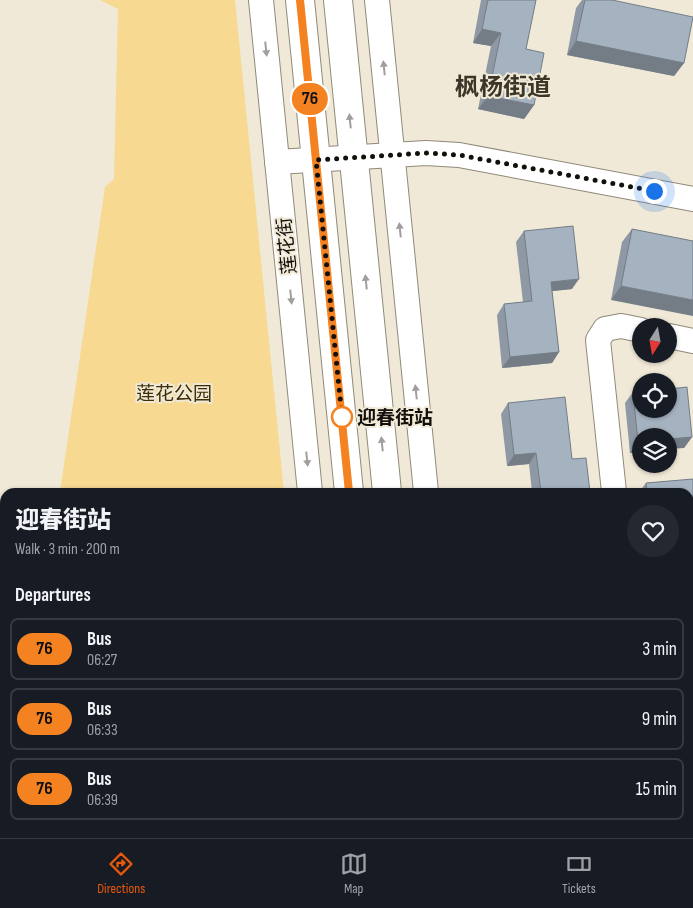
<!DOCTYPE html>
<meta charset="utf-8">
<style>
body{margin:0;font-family:"Sofia Sans Condensed","Noto Sans SC",sans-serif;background:#242831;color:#f1f3f6;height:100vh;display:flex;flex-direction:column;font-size:19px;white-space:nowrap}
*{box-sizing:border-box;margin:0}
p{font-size:16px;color:#9ea1a6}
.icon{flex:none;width:28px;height:28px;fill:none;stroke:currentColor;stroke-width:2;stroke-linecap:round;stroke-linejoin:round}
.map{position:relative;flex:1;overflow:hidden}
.drawer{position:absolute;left:0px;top:488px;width:694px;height:351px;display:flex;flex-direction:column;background:#171b24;border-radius:15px 15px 0 0;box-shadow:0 1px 4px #0004}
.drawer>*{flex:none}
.badge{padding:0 10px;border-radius:16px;font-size:18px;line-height:32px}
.needle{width:32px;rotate:191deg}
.fabs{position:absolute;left:632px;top:318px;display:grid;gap:10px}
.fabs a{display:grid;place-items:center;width:45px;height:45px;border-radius:50%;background:#171b24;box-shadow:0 1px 4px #0004;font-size:25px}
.you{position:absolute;width:25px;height:25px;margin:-12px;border:4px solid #fff;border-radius:50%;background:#1a73e8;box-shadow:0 0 0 8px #1a73e833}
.map>.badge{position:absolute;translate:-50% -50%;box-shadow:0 0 0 2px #fff}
h2{padding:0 15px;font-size:19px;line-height:45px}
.round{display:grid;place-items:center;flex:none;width:52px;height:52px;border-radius:26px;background:#242831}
.head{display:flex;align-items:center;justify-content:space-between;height:85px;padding:0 15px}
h1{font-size:24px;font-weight:800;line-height:38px}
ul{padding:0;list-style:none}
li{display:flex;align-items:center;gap:15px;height:62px;margin:0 10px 8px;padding:0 5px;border:2px solid #363941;border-radius:8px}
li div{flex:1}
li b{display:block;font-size:19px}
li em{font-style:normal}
li .badge{min-width:55px;font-weight:700;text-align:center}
.dock{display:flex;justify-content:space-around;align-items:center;height:70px;border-top:1px solid #363941;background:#171b24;font-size:14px;color:#9ea1a6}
.dock a{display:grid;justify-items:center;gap:2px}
.dock .current{color:#ea580c}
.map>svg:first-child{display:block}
.park{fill:#f7d991}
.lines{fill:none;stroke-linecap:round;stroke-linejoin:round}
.minor-casing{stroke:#908979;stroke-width:26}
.major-casing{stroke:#908979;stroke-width:30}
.minor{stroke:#fff;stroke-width:24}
.major{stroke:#fff;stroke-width:28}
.wall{fill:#8e99a5}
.shaded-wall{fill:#747d86}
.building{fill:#a5b2c0;stroke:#747d86}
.oneway{fill:#a19f9d}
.line-casing{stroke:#fff;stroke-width:11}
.line{stroke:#f58220;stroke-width:8}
.walk{stroke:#13100b;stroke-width:5;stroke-dasharray:0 9}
.stop-dot{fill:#fff;stroke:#f58220;stroke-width:2.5}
.labels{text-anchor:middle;stroke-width:4;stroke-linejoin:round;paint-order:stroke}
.street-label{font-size:19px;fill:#13100b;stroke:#f0e9d7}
.park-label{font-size:19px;fill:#3c2d04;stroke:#f0e9d7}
.stop-label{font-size:19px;font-weight:bold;fill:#13100b;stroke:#f0e9d7;text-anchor:start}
.district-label{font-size:24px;font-weight:bold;fill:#3c3628;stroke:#f0e9d7}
</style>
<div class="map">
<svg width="693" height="838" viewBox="0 0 693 838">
<rect width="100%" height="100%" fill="#f0e9d7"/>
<!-- park -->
<g class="park">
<polygon points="100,0 235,0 284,492 60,492 105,187 114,179 118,9"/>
<polygon points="5,642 5,834 316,834 317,838 0,838 0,647"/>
</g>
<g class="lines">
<defs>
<g id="minor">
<polyline points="261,0 310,492"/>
<polyline points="377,0 426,492"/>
<polyline points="277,162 426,153 459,155 693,199"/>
<polyline points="669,336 693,341"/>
<polyline points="614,492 598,340 605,329 621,326 641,330"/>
<polyline points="344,834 344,838"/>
<polyline points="460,834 460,838"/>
<polyline points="653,834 653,838"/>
</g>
<g id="major">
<polyline points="300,0 349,492"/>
<polyline points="338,0 387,492"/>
<polyline points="383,834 383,838"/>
<polyline points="420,834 421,838"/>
</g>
</defs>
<!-- minor casing -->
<use href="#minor" class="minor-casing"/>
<!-- major casing -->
<use href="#major" class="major-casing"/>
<!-- minor -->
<use href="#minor" class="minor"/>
<!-- major -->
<use href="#major" class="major"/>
</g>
<!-- wall -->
<g class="wall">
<polygon points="481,0 536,0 526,49 534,105 524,119 478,109 491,46 473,43"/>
<polygon points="582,0 612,0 684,63 674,76 567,55 576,8"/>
<polygon points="632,229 693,241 611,300 622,242"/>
<polygon points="524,231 572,289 552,291 559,352 552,363 502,368 497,315 504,304 523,302 516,242"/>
<polygon points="633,392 692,437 684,448 641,436 641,452 630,453 625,403"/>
<polygon points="508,403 572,459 590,492 532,492 529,464 507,466 501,414"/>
<polygon points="693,479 693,539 689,539 689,492 639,492 646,483"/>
<polygon points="567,834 632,834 633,838 568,838"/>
<polygon points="672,834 689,834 693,838 672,838"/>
</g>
<!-- shaded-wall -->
<g class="shaded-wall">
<polygon points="482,29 501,33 491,46 473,43"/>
<polygon points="576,41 684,63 674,76 567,55"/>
<polygon points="488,96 534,105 524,119 478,109"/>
<polygon points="579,279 572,289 544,292 551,282"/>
<polygon points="621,286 693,300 693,316 611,300"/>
<polygon points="559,352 552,363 502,368 510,357"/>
<polygon points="692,437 684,448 669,449 669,439"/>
<polygon points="638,442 641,442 641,452 630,453"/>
<polygon points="536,453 529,464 507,466 514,455"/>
<rect x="689" y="529" width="4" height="10"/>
<rect x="689" y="632" width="4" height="17"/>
<rect x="689" y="723" width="4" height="17"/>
</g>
<!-- building -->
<g class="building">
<polygon points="488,0 536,0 526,49 544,53 534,105 488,96 501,33 482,29"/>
<polygon points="585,0 612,0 693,17 684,63 576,41"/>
<polygon points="573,226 579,279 551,282 559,352 510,357 504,304 532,301 524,231"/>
<polygon points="632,229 693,241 693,300 621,286"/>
<polygon points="687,387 692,437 669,439 669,436 641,436 641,442 638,442 633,392 641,392 641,409 669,409 669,389"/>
<polygon points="565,397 572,459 586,458 590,492 541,492 536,453 514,455 508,403"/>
<polygon points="693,479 693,529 689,529 689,492 647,492 646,483"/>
<rect x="689" y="579" width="4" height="53"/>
<rect x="689" y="676" width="4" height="47"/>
<polygon points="693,781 693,838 683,838 683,834 689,834 689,782"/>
<polygon points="580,834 632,834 633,838 580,838"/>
</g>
<!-- one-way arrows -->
<defs><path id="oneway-solid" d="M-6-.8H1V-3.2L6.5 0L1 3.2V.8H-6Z" transform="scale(1.25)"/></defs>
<g class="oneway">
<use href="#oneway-solid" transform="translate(266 49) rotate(84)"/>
<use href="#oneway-solid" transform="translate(384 68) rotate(-96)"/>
<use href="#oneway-solid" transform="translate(350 121) rotate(-96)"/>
<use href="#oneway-solid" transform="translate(400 230) rotate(-96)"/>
<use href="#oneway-solid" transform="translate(366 282) rotate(-96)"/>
<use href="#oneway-solid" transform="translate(291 297) rotate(84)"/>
<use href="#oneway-solid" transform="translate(416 392) rotate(-96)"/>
<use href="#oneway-solid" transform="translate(382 444) rotate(-96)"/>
<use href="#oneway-solid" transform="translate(307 459) rotate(84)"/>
</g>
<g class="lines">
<defs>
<polyline id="line" points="300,0 349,492"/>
</defs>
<!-- line casing -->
<use href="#line" class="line-casing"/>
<!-- line -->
<use href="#line" class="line"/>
<!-- walk -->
<polyline class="walk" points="342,417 316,160 426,153 459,155 654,191"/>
</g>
<!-- markers -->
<circle class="stop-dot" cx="342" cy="417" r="10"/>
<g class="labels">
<!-- street labels -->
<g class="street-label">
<text transform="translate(286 246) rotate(-96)" y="7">莲花街</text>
</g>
<!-- park labels -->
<g class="park-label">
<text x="174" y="400">莲花公园</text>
</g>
<!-- stop labels -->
<g class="stop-label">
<text x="357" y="424">迎春街站</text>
</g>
<!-- district labels -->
<g class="district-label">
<text x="503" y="95">枫杨街道</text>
</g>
</g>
</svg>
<div class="fabs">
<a><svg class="needle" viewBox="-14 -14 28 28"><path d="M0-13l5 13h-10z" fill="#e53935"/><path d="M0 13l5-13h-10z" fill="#9ea1a6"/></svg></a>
<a><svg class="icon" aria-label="locate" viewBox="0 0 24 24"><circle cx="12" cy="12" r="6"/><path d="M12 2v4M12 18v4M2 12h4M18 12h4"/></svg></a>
<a><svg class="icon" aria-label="layers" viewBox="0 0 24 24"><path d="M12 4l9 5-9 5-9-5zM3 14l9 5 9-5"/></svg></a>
</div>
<div class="you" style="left:654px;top:191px"></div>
<b class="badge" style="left:310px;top:99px;background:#f58220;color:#111">76</b>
<section class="drawer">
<div class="head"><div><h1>迎春街站</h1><p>Walk · 3 min · 200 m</p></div><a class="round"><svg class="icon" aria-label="heart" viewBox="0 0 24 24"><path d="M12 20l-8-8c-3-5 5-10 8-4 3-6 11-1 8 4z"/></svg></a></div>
<h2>Departures</h2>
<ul>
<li><span class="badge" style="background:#f58220;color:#111">76</span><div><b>Bus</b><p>06:27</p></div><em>3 min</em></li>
<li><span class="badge" style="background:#f58220;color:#111">76</span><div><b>Bus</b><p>06:33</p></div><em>9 min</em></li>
<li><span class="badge" style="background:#f58220;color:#111">76</span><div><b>Bus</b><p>06:39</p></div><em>15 min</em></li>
</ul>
</section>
</div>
<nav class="dock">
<a class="current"><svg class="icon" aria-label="directions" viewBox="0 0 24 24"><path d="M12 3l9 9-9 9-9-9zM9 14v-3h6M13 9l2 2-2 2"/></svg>Directions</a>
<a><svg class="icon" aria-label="map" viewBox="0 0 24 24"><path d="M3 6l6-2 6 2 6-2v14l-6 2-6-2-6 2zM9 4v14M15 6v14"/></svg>Map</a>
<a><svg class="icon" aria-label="tickets" viewBox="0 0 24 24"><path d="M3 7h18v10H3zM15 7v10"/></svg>Tickets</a>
</nav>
